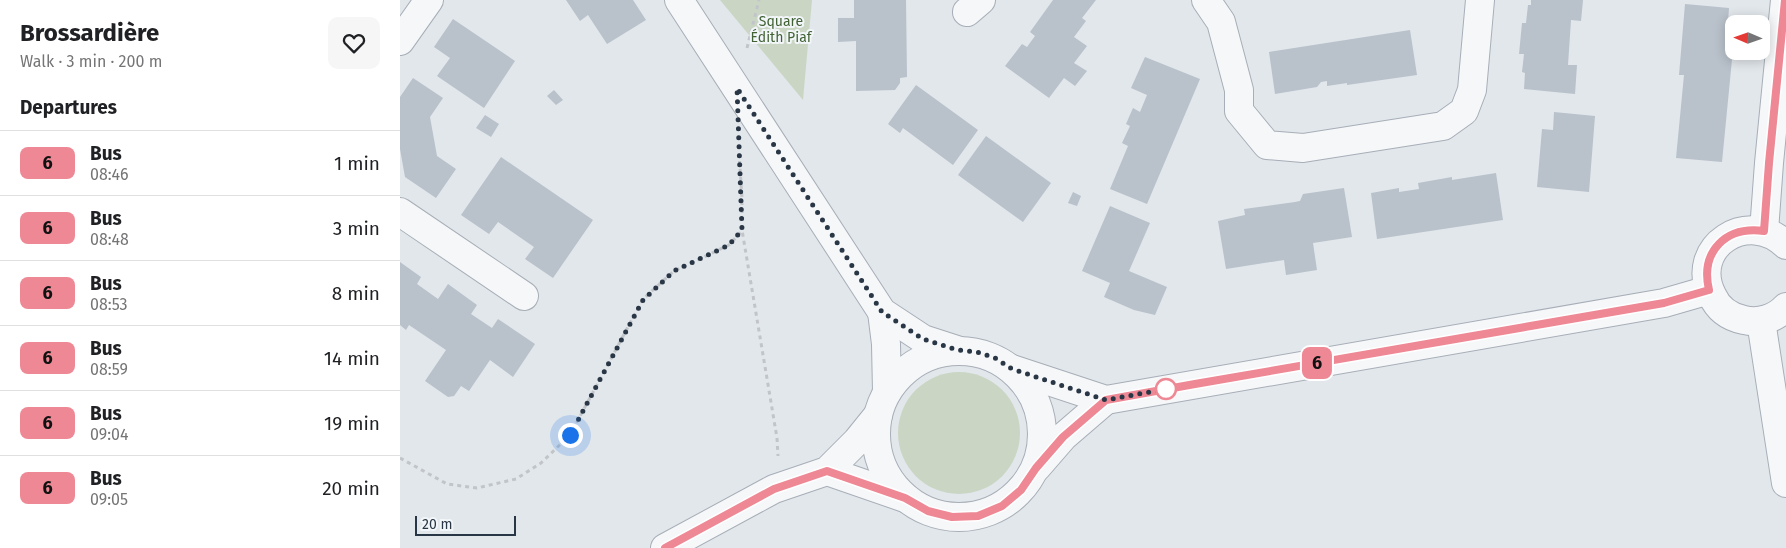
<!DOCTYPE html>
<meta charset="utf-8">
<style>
body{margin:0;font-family:"Fira Sans",sans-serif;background:#f6f6f6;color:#202124;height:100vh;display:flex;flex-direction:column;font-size:19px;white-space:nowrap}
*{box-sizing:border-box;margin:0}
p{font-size:16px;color:#757577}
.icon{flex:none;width:28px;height:28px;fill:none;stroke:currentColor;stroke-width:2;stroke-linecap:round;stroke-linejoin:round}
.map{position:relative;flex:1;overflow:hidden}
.drawer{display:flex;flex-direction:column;background:#fff;width:400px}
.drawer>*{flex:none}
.badge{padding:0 10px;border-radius:8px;font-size:18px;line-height:32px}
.needle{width:32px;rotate:272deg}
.fabs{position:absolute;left:1325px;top:15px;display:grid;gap:10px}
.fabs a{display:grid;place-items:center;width:45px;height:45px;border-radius:10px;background:#fff;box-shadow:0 2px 12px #0003;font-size:25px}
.scale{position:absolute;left:15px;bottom:12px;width:101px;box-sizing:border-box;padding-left:5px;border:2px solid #293645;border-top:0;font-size:14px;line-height:18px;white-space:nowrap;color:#293645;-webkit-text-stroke:4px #f2f6f9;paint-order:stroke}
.you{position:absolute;width:25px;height:25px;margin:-12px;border:4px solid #fff;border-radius:50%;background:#1a73e8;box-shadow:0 0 0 8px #1a73e833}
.map>.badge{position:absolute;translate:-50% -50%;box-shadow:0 0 0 2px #fff}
h2{padding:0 20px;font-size:19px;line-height:45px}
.round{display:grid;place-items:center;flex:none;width:52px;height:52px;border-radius:10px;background:#f6f6f6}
.overview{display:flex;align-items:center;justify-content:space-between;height:85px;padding:0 20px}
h1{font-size:24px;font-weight:700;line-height:38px}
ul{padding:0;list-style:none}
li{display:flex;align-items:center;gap:15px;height:65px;padding:0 20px;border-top:1px solid #e0e0e0}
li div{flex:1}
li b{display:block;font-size:19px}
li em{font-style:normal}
li .badge{min-width:55px;font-weight:700;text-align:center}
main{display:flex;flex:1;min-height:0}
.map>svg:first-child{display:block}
.green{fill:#cad6c3}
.building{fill:#b9c1ca}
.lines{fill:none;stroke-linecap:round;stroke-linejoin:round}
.minor-casing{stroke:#a7aeb7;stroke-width:30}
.path{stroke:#c1c5ca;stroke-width:3;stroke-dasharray:4 4;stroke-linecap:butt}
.minor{stroke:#f6f7f9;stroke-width:28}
.line-casing{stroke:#fff;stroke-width:11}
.line{stroke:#ee8895;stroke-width:8}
.walk{stroke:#293645;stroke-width:5;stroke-dasharray:0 9}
.stop-dot{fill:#fff;stroke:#ee8895;stroke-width:2.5}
.labels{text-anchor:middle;stroke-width:4;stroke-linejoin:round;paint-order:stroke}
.park-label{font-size:14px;fill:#426235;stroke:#f2f6f9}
</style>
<main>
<section class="drawer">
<div class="overview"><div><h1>Brossardière</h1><p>Walk · 3 min · 200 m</p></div><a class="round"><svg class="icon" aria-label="heart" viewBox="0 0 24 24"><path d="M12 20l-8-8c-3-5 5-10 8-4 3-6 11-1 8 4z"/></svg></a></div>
<h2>Departures</h2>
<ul>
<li><span class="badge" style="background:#ee8895;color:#111">6</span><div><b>Bus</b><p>08:46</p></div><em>1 min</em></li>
<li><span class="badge" style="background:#ee8895;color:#111">6</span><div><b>Bus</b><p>08:48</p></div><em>3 min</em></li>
<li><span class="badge" style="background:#ee8895;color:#111">6</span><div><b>Bus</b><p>08:53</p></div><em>8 min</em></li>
<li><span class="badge" style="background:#ee8895;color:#111">6</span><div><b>Bus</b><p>08:59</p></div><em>14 min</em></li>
<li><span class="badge" style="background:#ee8895;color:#111">6</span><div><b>Bus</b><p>09:04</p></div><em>19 min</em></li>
<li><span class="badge" style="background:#ee8895;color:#111">6</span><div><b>Bus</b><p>09:05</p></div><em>20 min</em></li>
</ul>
</section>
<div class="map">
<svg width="1386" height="548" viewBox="0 0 1386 548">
<rect width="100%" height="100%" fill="#e2e7ec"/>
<!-- green -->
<g class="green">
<polygon points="320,0 412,0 403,100"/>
<circle cx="559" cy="433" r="61"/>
</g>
<!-- building -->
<g class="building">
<polygon points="166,0 233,0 246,20 207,44 188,15 180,21"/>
<polygon points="454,0 506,0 507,77 500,78 500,83 495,90 456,91 456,41 438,42 438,18 454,18"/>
<polygon points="653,0 696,0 682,18 686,21 674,37 687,46 674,63 687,71 675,86 664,78 649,98 605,66 622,44 627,47 635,36 630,32"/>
<polygon points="1131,0 1183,0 1181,21 1171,20 1168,65 1177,65 1175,94 1124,89 1125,73 1122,72 1124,54 1119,54 1122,23 1126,23 1128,5 1131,5"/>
<polygon points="1285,4 1329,8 1327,36 1334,36 1334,39 1322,162 1276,158 1284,75 1279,75"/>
<polygon points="53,19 115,61 84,108 37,76 50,58 34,47"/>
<polygon points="1010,30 1017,75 947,85 947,83 927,86 927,81 921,82 917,87 875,94 869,52"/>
<polygon points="745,57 800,79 747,204 710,189 728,146 722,143 730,126 726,124 733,108 740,112 747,95 731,88"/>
<polygon points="13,78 43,98 30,117 37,156 56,169 36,198 5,177 0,149 0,97"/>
<polygon points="516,85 578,130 553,165 503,128 500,133 488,124"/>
<polygon points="154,90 163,100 156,105 147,96"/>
<polygon points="1154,112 1195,116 1189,192 1137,187 1142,129 1153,130"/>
<polygon points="85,115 99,124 91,137 76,128"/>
<polygon points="586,136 651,183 623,222 558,175"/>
<polygon points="101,157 193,220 153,278 125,259 134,247 98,222 89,234 61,215"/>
<polygon points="1096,173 1103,220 977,239 971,193 999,188 999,192 1019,189 1018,183 1052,177 1052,180"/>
<polygon points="944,188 952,237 913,243 917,270 886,275 884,260 826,269 818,221 845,215 844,209 895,202 900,201 903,194"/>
<polygon points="673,192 681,196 677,206 668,203"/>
<polygon points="710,206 750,223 729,271 767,287 755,315 734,310 704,297 710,283 682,271"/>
<polygon points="0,262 21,277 17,284 38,299 48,284 77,305 71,314 92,328 98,319 135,344 113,377 90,360 69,391 61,386 54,396 48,397 25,381 46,350 9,325 6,330 0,325"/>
</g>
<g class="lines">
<defs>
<g id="minor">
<polyline points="279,0 482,312 523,339 557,350"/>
<polyline points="806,0 821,22 839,90 839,111 867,145 903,148 1043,126 1064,111 1072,90 1080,0"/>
<polyline points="567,12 581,0"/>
<polyline points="0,41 29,0"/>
<polyline points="0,212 124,296"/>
<polyline points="1364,231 1369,163 1385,0"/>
<path d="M1386 245C1348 208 1288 247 1312 295 1318 309 1329 317 1344 320 1359 324 1376 318 1386 307"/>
<polyline points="482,312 486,344 487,392"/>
<polyline points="1361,321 1386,483"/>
<circle cx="559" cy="434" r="83"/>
<polyline points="612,369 706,400 1264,303 1309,290"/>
<polyline points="637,467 663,437 706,400"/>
<polyline points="427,471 505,498"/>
<polyline points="265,548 374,489 427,471 457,441 478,415"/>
</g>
</defs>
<!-- minor casing -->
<use href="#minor" class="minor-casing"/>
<!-- path -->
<g class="path">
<polyline points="347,48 359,0"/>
<polyline points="339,153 342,198 342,230 377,438 378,456"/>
<polyline points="0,458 47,484 77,488 116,479 141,463 170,435 243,299 274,271 329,245 342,231"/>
</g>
<!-- minor -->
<use href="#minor" class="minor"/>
</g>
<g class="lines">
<defs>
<path id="line" d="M265 548 374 489 427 471 505 498 528 511 552 517 578 516 602 506 621 490 636 468 663 437 706 400 795 384 1264 303 1309 290C1300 251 1326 226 1364 231L1369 163 1385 0"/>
</defs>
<!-- line casing -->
<use href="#line" class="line-casing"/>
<!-- line -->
<use href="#line" class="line"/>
<!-- walk -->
<polyline class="walk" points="170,435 243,300 274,271 329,245 342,230 337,88 482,312 523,339 557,350 577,352 595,358 612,369 706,400 766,389"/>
</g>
<!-- markers -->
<circle class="stop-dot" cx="766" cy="389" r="10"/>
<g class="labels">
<!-- park labels -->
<g class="park-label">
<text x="381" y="26">Square<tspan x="381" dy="16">Édith Piaf</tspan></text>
</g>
</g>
</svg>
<div class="fabs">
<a><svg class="needle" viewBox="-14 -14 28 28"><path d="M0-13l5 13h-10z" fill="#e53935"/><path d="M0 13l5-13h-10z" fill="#757577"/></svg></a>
</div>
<div class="scale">20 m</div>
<div class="you" style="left:170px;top:435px"></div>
<b class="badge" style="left:917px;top:363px;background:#ee8895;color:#111">6</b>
</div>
</main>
